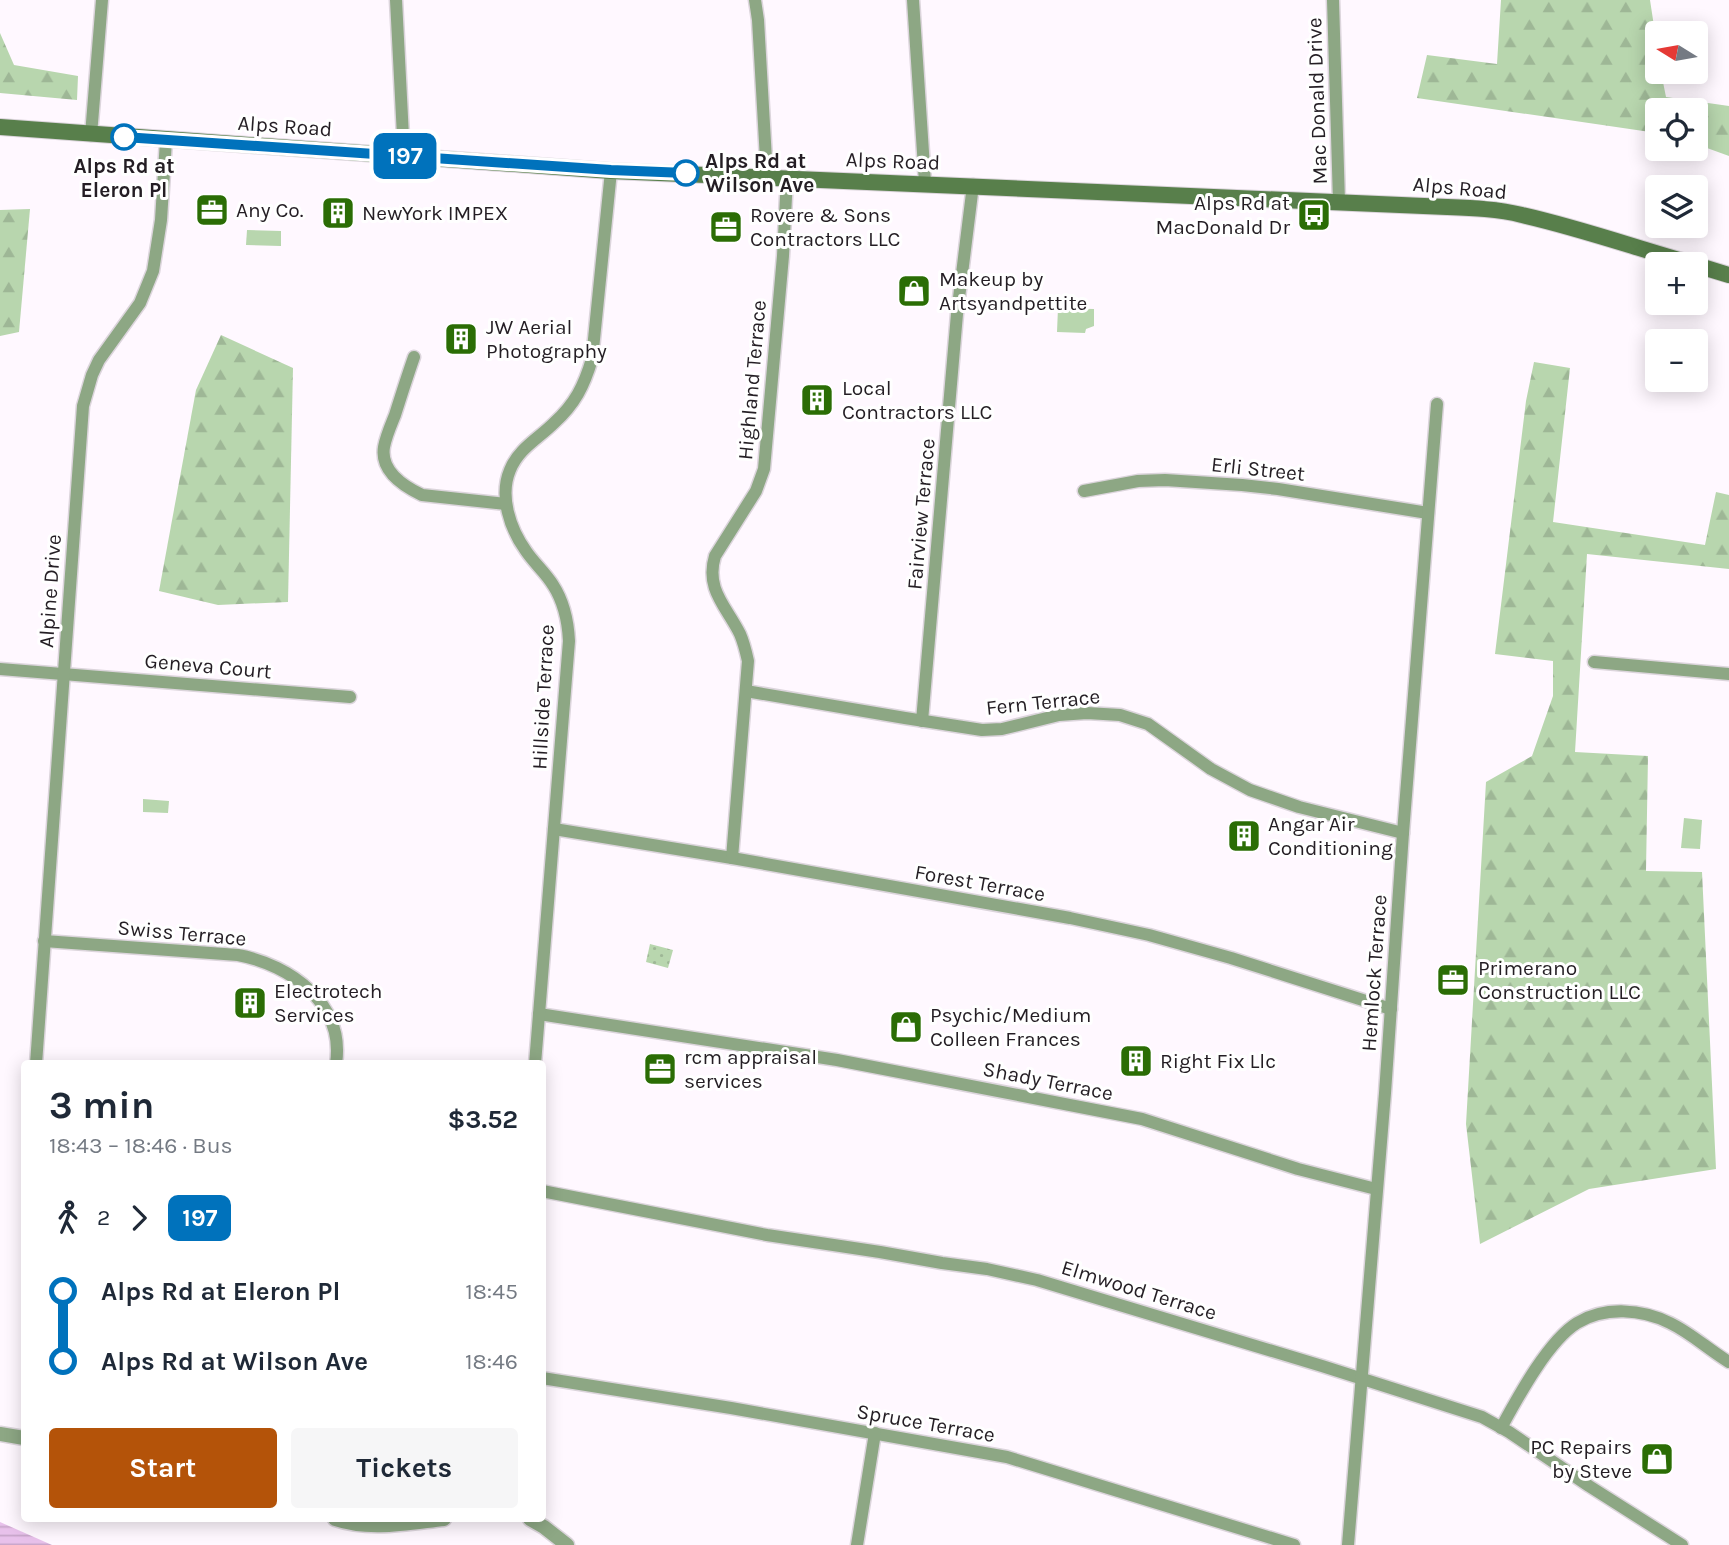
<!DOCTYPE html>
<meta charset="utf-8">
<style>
body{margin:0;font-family:Karla,sans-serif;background:#f6f6f7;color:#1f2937;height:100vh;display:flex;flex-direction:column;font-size:26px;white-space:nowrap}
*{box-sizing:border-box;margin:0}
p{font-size:23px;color:#747a83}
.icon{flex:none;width:38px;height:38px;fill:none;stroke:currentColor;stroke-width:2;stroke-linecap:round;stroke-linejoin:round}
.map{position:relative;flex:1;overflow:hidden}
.panel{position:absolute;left:21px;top:1060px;width:525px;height:462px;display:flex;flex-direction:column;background:#fff;border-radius:7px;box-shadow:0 4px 18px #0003}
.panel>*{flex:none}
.badge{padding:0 14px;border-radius:10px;font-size:24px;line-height:46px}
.needle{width:46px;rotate:281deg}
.buttons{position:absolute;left:1645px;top:21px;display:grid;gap:14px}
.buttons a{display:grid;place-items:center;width:63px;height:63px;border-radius:7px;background:#fff;box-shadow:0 4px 18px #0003;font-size:35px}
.map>.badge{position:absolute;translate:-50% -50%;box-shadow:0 0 0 4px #fff}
.legs{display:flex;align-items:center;gap:10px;height:77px;padding:0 28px;font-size:23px}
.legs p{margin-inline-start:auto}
.overview{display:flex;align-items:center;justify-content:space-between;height:119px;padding:0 28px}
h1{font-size:38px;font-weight:700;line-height:52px}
.cta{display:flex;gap:14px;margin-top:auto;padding:14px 28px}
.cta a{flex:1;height:80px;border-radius:7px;background:#b45309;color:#fff;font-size:28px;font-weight:700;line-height:80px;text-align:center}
.cta a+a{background:#f6f6f7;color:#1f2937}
ul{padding:0 28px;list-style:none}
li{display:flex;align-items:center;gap:24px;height:70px;font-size:26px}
li i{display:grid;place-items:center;width:10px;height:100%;margin:0 9px;background:currentColor}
li i::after{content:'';width:18px;height:18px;margin:-9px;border:5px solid;border-radius:50%;background:#fff}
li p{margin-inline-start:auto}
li:first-child i{background:linear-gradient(#0000 50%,currentColor 0)}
li:last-child i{background:linear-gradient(currentColor 50%,#0000 0)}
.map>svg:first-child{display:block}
.grass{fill:url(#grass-dots)}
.forest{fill:url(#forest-firs)}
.garden{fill:#b8d6ae}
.water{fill:url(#water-rules)}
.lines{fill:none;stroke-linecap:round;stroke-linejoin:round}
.minor-casing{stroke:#dcd5dc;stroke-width:15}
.tertiary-casing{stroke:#dcd5dc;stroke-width:17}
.secondary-casing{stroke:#dcd5dc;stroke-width:18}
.minor{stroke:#8da784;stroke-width:12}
.tertiary{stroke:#8da784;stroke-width:14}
.secondary{stroke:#587f4b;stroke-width:16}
.line-1-casing{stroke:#fff;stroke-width:16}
.line-1{stroke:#0072bc;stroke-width:10}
.stop-1-dot{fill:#fff;stroke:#0072bc;stroke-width:3.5}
.labels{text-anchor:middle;stroke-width:6;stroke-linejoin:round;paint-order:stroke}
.street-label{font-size:21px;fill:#241e24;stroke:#fff}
.stop-label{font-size:21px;font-weight:bold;fill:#241e24;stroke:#fff;text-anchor:start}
.poi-label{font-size:21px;fill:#241e24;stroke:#fff;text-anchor:start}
</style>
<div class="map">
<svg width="1729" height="1545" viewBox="0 0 1729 1545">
<defs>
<pattern id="grass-dots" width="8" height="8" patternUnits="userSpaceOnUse" patternTransform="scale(1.75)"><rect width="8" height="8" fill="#b8d6ae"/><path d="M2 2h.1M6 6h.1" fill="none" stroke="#9eb796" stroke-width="1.8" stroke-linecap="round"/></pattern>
<pattern id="forest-firs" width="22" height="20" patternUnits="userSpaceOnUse" patternTransform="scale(1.75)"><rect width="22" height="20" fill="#b8d6ae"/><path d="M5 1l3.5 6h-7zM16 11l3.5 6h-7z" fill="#9eb796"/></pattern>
<pattern id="water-rules" width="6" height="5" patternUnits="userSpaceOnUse" patternTransform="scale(1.75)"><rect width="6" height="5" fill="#e8c1eb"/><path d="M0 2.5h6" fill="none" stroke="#c7a5c9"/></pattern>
</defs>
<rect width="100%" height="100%" fill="#fff8ff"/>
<!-- grass -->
<polygon class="grass" points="650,944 673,950 668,968 646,962"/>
<!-- forest -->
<g class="forest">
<polygon points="1501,0 1650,0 1657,46 1657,72 1661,72 1666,97 1729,106 1729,156 1696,144 1696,110 1657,110 1657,133 1417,98 1427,55 1497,64"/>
<polygon points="0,33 14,65 78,76 77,100 0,93"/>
<polygon points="30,209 19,332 0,336 0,210"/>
<polygon points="221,335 293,368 288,602 218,605 159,591 196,390"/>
<polygon points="1534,362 1570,368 1553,522 1705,545 1716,492 1729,495 1729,569 1587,554 1575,752 1648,756 1646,871 1702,872 1716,1169 1589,1189 1480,1244 1466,1124 1486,782 1532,756 1553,696 1553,661 1495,654 1526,401"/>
</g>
<!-- garden -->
<g class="garden">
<polygon points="247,230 281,231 281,246 246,245"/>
<polygon points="1058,308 1094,309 1094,326 1086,329 1085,333 1057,332"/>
<polygon points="143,799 169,801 168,813 143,812"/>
<polygon points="1684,818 1702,820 1700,849 1681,848"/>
</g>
<!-- water -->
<polygon class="water" points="0,1522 52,1545 0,1545"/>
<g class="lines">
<defs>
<g id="minor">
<polyline points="396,0 404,156"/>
<polyline points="755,0 758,20 767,177"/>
<polyline points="913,0 925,183"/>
<polyline points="1333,0 1339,202"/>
<polyline points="91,135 102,0"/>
<path d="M414 357C407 377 401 396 395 415 391 425 386 436 384 447 380 471 403 486 422 495L506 504"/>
<polyline points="1084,491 1138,481 1165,480 1242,485 1278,489 1428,513"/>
<polyline points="1594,662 1729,674"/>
<polyline points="0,669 350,697"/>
<polyline points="746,691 905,718 982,730 1002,729 1059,715 1087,713 1120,715 1148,724 1211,769 1250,790 1299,807 1403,833"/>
<polyline points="922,721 957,314 973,185"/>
<polyline points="554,829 732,858 1070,918 1149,935 1231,958 1391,1009"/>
<path d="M732 858 748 661C746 652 744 643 740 634 726 606 705 589 715 556L756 491 764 469 783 256 787 177"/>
<path d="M44 941 238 955C291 965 345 1004 336 1064"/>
<polyline points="539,1014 837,1060 1142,1119 1298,1169 1376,1189"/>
<polyline points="36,1064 83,406 92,375 99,360 140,303 153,271 161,220 166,140"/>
<path d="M535 1064 569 641C568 621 564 602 553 585 545 572 534 563 526 551 510 529 499 496 510 470 519 448 538 439 554 423 575 404 584 386 592 359L611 171"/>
<polyline points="542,1191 767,1235 880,1252 942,1263 987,1269 1037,1280 1322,1366 1482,1417 1509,1432 1589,1486 1682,1545"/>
<polyline points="542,1378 731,1408 1007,1457 1294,1545"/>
<path d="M1501 1428C1518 1397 1548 1341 1577 1323 1605 1306 1642 1309 1670 1323 1691 1333 1709 1350 1729 1362"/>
<polyline points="857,1545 875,1433"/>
<polyline points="1348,1545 1385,1093 1403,833 1437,404"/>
</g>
<g id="tertiary">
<polyline points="0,1434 24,1438"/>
<path d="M335 1519C370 1531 408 1523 444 1519"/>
<polyline points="530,1519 544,1527 567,1545"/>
</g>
<g id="secondary">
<path d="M0 127 611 171 1447 207C1472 208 1498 209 1522 215 1580 228 1636 248 1693 264"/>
<polyline points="1696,265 1729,275"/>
</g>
</defs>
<!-- minor casing -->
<use href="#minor" class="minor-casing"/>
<!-- tertiary casing -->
<use href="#tertiary" class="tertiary-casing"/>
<!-- secondary casing -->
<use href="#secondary" class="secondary-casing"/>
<!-- minor -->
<use href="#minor" class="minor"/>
<!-- tertiary -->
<use href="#tertiary" class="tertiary"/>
<!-- secondary -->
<use href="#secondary" class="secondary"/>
</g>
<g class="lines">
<defs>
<polyline id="line-1" points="124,137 611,170 686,173"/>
</defs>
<!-- line-1 casing -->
<use href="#line-1" class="line-1-casing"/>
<!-- line-1 -->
<use href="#line-1" class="line-1"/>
</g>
<!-- icons -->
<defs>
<symbol id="office-square" viewBox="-11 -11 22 22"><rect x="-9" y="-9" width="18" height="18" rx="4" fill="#2b6d05" stroke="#fff"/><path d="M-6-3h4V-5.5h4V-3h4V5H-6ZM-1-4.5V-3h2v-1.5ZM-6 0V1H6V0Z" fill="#fff"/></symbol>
<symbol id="building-square" viewBox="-11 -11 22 22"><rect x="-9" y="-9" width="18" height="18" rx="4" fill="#2b6d05" stroke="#fff"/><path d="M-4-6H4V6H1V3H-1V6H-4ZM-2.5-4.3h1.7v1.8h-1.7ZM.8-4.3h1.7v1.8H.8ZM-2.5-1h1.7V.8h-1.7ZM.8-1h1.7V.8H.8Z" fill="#fff"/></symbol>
<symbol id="bus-square" viewBox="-11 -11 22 22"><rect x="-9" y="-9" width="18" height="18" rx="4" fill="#2b6d05" stroke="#fff"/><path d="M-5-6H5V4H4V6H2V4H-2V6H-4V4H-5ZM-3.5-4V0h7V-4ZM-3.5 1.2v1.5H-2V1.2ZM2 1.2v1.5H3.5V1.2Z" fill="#fff"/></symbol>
<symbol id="shop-square" viewBox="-11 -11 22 22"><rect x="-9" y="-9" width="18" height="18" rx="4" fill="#2b6d05" stroke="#fff"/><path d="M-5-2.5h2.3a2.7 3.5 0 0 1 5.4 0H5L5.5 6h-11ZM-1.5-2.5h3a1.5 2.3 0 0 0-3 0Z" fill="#fff"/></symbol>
</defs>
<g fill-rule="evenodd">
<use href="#office-square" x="193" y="191" width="38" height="38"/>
<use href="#building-square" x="319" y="194" width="38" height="38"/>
<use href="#bus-square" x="1295" y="196" width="38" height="38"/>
<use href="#office-square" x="707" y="208" width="38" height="38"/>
<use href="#shop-square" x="895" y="272" width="38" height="38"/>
<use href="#building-square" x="442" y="320" width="38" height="38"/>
<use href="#building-square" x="798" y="381" width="38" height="38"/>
<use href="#building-square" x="1225" y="817" width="38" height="38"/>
<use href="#office-square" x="1434" y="961" width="38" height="38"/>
<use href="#building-square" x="231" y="984" width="38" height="38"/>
<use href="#shop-square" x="887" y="1008" width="38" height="38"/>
<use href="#building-square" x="1117" y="1042" width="38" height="38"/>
<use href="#office-square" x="641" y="1050" width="38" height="38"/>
<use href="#shop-square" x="1638" y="1440" width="38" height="38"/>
</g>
<!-- markers -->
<g class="stop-1-dot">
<circle cx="124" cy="137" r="12"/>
<circle cx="686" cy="173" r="12"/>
</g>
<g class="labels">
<!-- street labels -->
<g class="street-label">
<text transform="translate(1317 101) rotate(-92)" y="7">Mac Donald Drive</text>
<text transform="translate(285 126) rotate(4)" y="7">Alps Road</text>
<text transform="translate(893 161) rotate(2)" y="7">Alps Road</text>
<text transform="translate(1460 188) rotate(5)" y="7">Alps Road</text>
<text transform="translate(752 380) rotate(-85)" y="7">Highland Terrace</text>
<text transform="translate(1258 469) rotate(6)" y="7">Erli Street</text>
<text transform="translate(921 514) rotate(-85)" y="7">Fairview Terrace</text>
<text transform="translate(50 591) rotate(-86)" y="7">Alpine Drive</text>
<text transform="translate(208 666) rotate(5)" y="7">Geneva Court</text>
<text transform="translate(543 697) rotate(-87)" y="7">Hillside Terrace</text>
<text transform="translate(1043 702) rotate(-6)" y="7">Fern Terrace</text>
<text transform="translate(980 883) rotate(10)" y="7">Forest Terrace</text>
<text transform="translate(182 933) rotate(5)" y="7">Swiss Terrace</text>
<text transform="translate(1374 973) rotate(-86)" y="7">Hemlock Terrace</text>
<text transform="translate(1048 1081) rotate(11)" y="7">Shady Terrace</text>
<text transform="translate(1139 1290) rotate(17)" y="7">Elmwood Terrace</text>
<text transform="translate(926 1423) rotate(10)" y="7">Spruce Terrace</text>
</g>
<!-- stop labels -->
<g class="stop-label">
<text x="705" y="168">Alps Rd at<tspan x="705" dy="24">Wilson Ave</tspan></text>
<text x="124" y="173" text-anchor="middle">Alps Rd at<tspan x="124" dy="24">Eleron Pl</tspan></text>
</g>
<!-- poi labels -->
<g class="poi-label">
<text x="1290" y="210" text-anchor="end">Alps Rd at<tspan x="1290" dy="24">MacDonald Dr</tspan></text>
<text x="236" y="217">Any Co.</text>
<text x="362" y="220">NewYork IMPEX</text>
<text x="750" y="222">Rovere &amp; Sons<tspan x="750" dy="24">Contractors LLC</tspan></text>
<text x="939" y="286">Makeup by<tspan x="939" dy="24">Artsyandpettite</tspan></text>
<text x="486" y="334">JW Aerial<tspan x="486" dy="24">Photography</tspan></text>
<text x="842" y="395">Local<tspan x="842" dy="24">Contractors LLC</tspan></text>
<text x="1268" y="831">Angar Air<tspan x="1268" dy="24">Conditioning</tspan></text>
<text x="1478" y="975">Primerano<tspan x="1478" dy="24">Construction LLC</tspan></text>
<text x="274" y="998">Electrotech<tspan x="274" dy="24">Services</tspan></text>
<text x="930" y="1022">Psychic/Medium<tspan x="930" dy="24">Colleen Frances</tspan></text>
<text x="684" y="1064">rcm appraisal<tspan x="684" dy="24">services</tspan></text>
<text x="1160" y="1068">Right Fix Llc</text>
<text x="1632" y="1454" text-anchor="end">PC Repairs<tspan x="1632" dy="24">by Steve</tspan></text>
</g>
</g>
</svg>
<div class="buttons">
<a><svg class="needle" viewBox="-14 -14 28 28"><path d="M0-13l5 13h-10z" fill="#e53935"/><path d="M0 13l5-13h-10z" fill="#747a83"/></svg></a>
<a><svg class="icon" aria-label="locate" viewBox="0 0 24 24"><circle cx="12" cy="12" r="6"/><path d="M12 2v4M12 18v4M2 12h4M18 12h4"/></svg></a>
<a><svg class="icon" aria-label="layers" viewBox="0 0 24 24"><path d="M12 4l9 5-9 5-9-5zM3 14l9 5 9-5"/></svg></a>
<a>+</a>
<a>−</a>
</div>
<b class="badge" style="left:405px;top:156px;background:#0072bc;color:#fff">197</b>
<section class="panel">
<div class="overview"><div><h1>3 min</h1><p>18:43 – 18:46 · Bus</p></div><b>$3.52</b></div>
<div class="legs"><svg class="icon" aria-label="walk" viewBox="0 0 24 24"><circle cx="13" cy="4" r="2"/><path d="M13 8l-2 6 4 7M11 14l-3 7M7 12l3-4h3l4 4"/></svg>2<svg class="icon" aria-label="forward" viewBox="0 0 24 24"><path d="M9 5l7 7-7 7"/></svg><b class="badge" style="background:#0072bc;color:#fff">197</b></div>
<ul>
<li><i style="color:#0072bc"></i><b>Alps Rd at Eleron Pl</b><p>18:45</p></li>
<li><i style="color:#0072bc"></i><b>Alps Rd at Wilson Ave</b><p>18:46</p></li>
</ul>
<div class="cta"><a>Start</a><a>Tickets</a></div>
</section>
</div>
